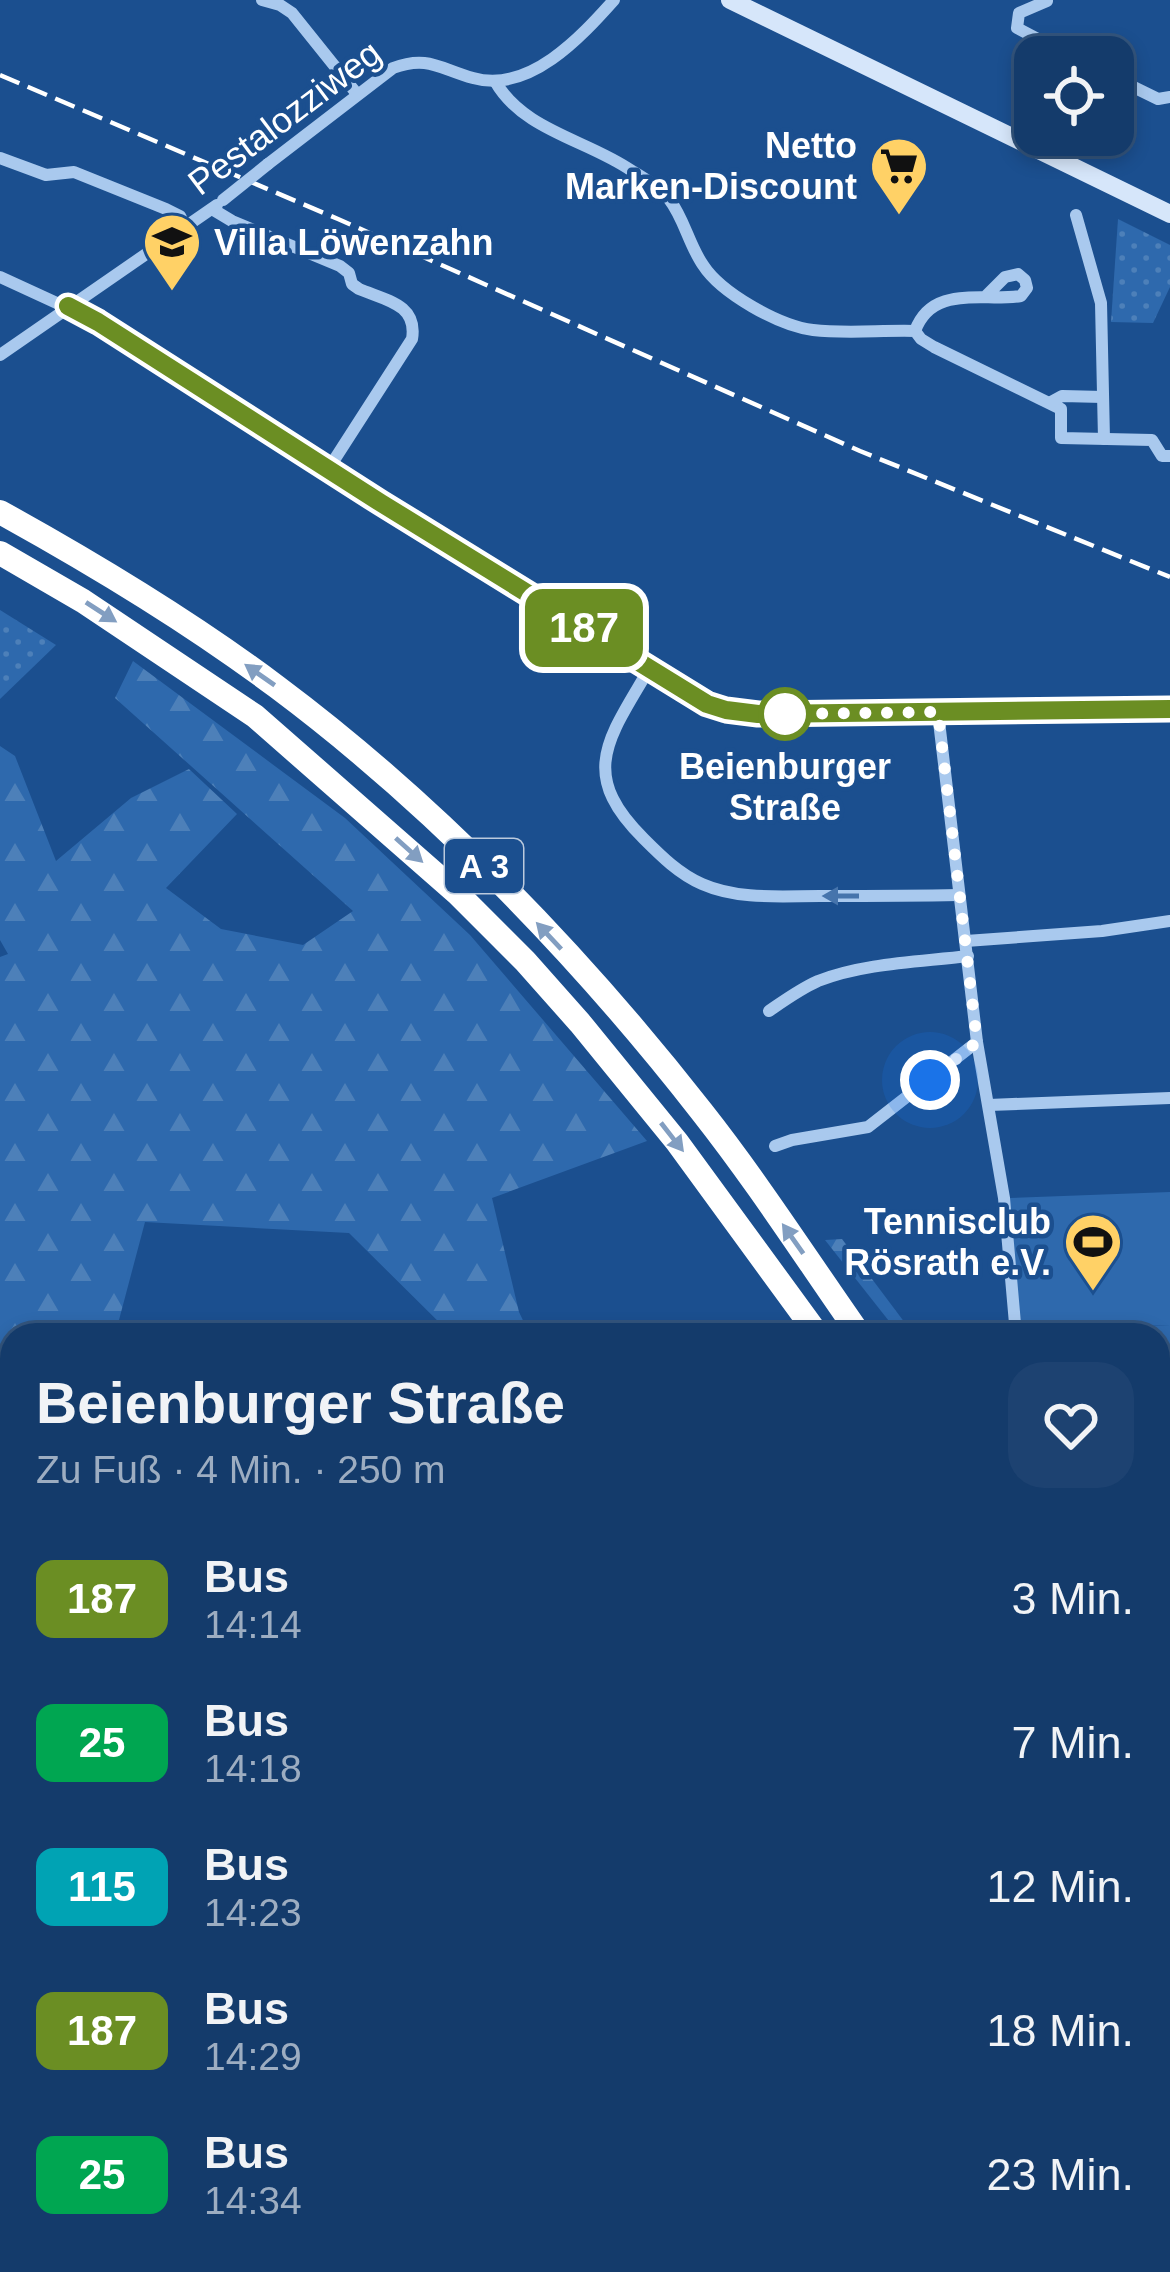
<!DOCTYPE html>
<html lang="de">
<meta charset="utf-8">
<style>
body{margin:0;font-family:Arial,sans-serif;background:#1d4271;color:#f1f3f6;height:100vh;display:flex;flex-direction:column;font-size:45px;white-space:nowrap}
*{box-sizing:border-box;margin:0}
p{font-size:39px;color:#9dadc1}
.icon{flex:none;width:66px;height:66px;fill:none;stroke:currentColor;stroke-width:2;stroke-linecap:round;stroke-linejoin:round}
.map{position:relative;flex:1;overflow:hidden}
.drawer{position:absolute;left:0px;top:1323px;width:1170px;height:951px;display:flex;flex-direction:column;background:#143b6b;border-radius:36px 36px 0 0;box-shadow:0 6px 18px #0003,0 0 0 3px #33557e}
.drawer>*{flex:none}
.badge{padding:0 24px;border-radius:18px;font-size:42px;line-height:78px}
.fabs{position:absolute;left:1014px;top:36px;display:grid;gap:24px}
.fabs a{display:grid;place-items:center;width:120px;height:120px;border-radius:24px;background:#143b6b;box-shadow:0 6px 18px #0003,0 0 0 3px #33557e;font-size:60px}
.you{position:absolute;width:60px;height:60px;margin:-30px;border:9px solid #fff;border-radius:50%;background:#1a73e8;box-shadow:0 0 0 18px #1a73e833}
.map>.badge{position:absolute;translate:-50% -50%;box-shadow:0 0 0 6px #fff}
.round{display:grid;place-items:center;flex:none;width:126px;height:126px;border-radius:36px;background:#1d4271}
.summary{display:flex;align-items:center;justify-content:space-between;height:204px;padding:0 36px}
h1{font-size:57px;font-weight:600;line-height:90px}
ul{padding:0;list-style:none}
li{display:flex;align-items:center;gap:36px;height:144px;padding:0 36px}
li div{flex:1}
li b{display:block;font-size:45px}
li em{font-style:normal}
li .badge{min-width:132px;font-weight:700;text-align:center}
.map>svg:first-child{display:block}
.grass{fill:url(#grass-dots)}
.forest{fill:url(#forest-firs)}
.pitch{fill:#2e69ad}
.lines{fill:none;stroke-linecap:round;stroke-linejoin:round}
.stream{stroke:#9cc4f0;stroke-width:4.5}
.minor{stroke:#a9c9ee;stroke-width:12}
.secondary{stroke:#d6e6fa;stroke-width:18}
.motorway{stroke:#fff;stroke-width:24}
.rail{stroke:#fff;stroke-width:4.5;stroke-dasharray:21 9;stroke-linecap:butt}
.minor-bridge{stroke:#a9c9ee;stroke-width:12}
.oneway{fill:#829ec1}
.oneway2{fill:#4674ac}
.line-casing{stroke:#fff;stroke-width:27}
.line{stroke:#6b8e23;stroke-width:18}
.walk{stroke:#fff;stroke-width:12;stroke-dasharray:0 21.6}
.stop-dot{fill:#fff;stroke:#6b8e23;stroke-width:6}
.labels{text-anchor:middle;stroke-width:9;stroke-linejoin:round;paint-order:stroke}
.shield{fill:#1b4f8f;stroke:#bbcadd;stroke-width:3}
.shield-label{font-size:33px;font-weight:bold;fill:#fff}
.street-label{font-size:36px;fill:#fff;stroke:#1b4f8f}
.poi-label{font-size:36px;font-weight:bold;fill:#fff;stroke:#1b4f8f;text-anchor:end}
.stop-label{font-size:36px;font-weight:bold;fill:#fff;stroke:#1b4f8f}
</style>
<div class="map">
<svg width="1170" height="2272" viewBox="0 0 1170 2272">
<defs>
<pattern id="grass-dots" width="8" height="8" patternUnits="userSpaceOnUse" patternTransform="scale(3)"><rect width="8" height="8" fill="#2e69ad"/><path d="M2 2h.1M6 6h.1" fill="none" stroke="#4d80b9" stroke-width="1.8" stroke-linecap="round"/></pattern>
<pattern id="forest-firs" width="22" height="20" patternUnits="userSpaceOnUse" patternTransform="scale(3)"><rect width="22" height="20" fill="#2e69ad"/><path d="M5 1l3.5 6h-7zM16 11l3.5 6h-7z" fill="#4d80b9"/></pattern>
</defs>
<rect width="100%" height="100%" fill="#1b4f8f"/>
<!-- grass -->
<g class="grass">
<polygon points="1118,219 1170,245 1170,287 1153,323 1111,322"/>
<polygon points="0,610 56,645 0,699"/>
<polygon points="1158,1945 1170,1961 1170,2272 997,2272 993,2262 1158,2262"/>
<polygon points="511,2262 966,2262 968,2272 520,2272"/>
</g>
<!-- forest -->
<g class="forest">
<polygon points="133,661 345,818 470,935 647,1141 492,1198 519,1312 530,1335 452,1335 349,1233 145,1222 115,1335 12,1335 12,1530 0,1535 0,957 8,954 0,940 0,746 15,756 56,861 131,798 189,769 237,814 166,888 221,929 303,945 353,911 115,698"/>
<polygon points="842,1239 914,1335 900,1335 825,1240"/>
<polygon points="1170,1325 1170,1492 1158,1537 1158,1335 1104,1335 1104,1328"/>
<polygon points="12,1723 12,1905 0,1908 0,1725 3,1730"/>
<polygon points="1158,1846 1170,1862 1170,1961 1158,1945"/>
<polygon points="95,2262 360,2262 365,2272 98,2272"/>
</g>
<!-- pitch -->
<polygon class="pitch" points="1170,1192 1170,1325 1019,1330 1009,1198"/>
<g class="lines">
<!-- stream -->
<g class="stream">
<polyline points="1158,1471 1170,1454"/>
<polyline points="0,1749 12,1747"/>
</g>
<!-- minor -->
<g class="minor">
<polyline points="262,0 280,5 292,13 357,94"/>
<polyline points="1047,1 1019,13 1017,28 1072,57"/>
<polyline points="1113,77 1158,99 1170,97"/>
<path d="M495 81C523 131 588 140 632 171 644 178 661 188 669 199 684 218 689 245 703 265 721 293 779 326 813 330 846 334 881 330 915 331L921 339 934 347 1061 409V438L1152 440 1162 456H1170"/>
<polyline points="0,158 46,175 74,172 166,209 180,216 186,228"/>
<path d="M268 164 393 68C428 55 440 69 473 78 529 94 581 37 614 0"/>
<path d="M212 209 232 221 340 266 349 273 352 284 359 289C385 300 418 304 412 339L329 468"/>
<polyline points="1076,215 1101,303 1104,439"/>
<polyline points="0,277 98,322 381,503 707,704 726,710 758,714 1170,708"/>
<path d="M915 331C932 284 983 302 1021 296L1027 288 1025 280 1018 274 1005 277 986 296"/>
<polyline points="0,355 217,205"/>
<polyline points="1051,402 1062,396 1103,397"/>
<path d="M649 669C609 738 577 773 644 839 661 856 679 874 702 884 738 900 781 896 820 896 866 896 912 896 958 895"/>
<polyline points="938,713 977,1042 1004,1198 1016,1335"/>
<polyline points="966,941 1102,931 1170,921"/>
<path d="M769 1011C785 1000 800 989 818 981 864 963 919 962 968 956"/>
<polyline points="989,1105 1170,1098"/>
<polyline points="775,1146 792,1140 868,1127 977,1042"/>
<polyline points="0,1476 12,1481"/>
<polyline points="1158,1554 1170,1545"/>
<polyline points="201,2262 204,2272"/>
<polyline points="40,2272 55,2262"/>
</g>
<!-- secondary -->
<polyline class="secondary" points="730,0 1170,214"/>
<!-- motorway -->
<g class="motorway">
<path d="M0 512C96 565 189 621 277 687 435 805 581 957 702 1112 758 1183 808 1261 860 1335"/>
<polyline points="0,553 83,601 255,716 458,894 525,961 580,1023 677,1142 818,1335"/>
<polyline points="1158,1736 1170,1752"/>
<polyline points="1158,1798 1170,1813"/>
</g>
<!-- rail -->
<polyline class="rail" points="0,75 338,219 860,451 1170,577"/>
<!-- minor-bridge -->
<polyline class="minor-bridge" points="223,200 268,164"/>
</g>
<!-- one-way arrows -->
<defs><path id="oneway-solid" d="M-6-.8H1V-3.2L6.5 0L1 3.2V.8H-6Z" transform="scale(3)"/></defs>
<g class="oneway">
<use href="#oneway-solid" transform="translate(101 612) rotate(33)"/>
<use href="#oneway-solid" transform="translate(260 675) rotate(-145)"/>
<use href="#oneway-solid" transform="translate(409 850) rotate(42)"/>
<use href="#oneway-solid" transform="translate(549 936) rotate(-133)"/>
<use href="#oneway-solid" transform="translate(672 1137) rotate(52)"/>
<use href="#oneway-solid" transform="translate(793 1239) rotate(-125)"/>
</g>
<use class="oneway2" href="#oneway-solid" transform="translate(841 896) rotate(180)"/>
<g class="lines">
<defs>
<polyline id="line" points="68,306 98,322 381,503 707,704 726,710 758,714 1170,709"/>
</defs>
<!-- line casing -->
<use href="#line" class="line-casing"/>
<!-- line -->
<use href="#line" class="line"/>
<!-- walk -->
<polyline class="walk" points="785,714 782,714 938,712 977,1042 930,1080"/>
</g>
<!-- icons -->
<defs>
<symbol id="supermarket-pin" viewBox="-11 -11 22 30"><path d="M0 17L-7.5 6A9.5 9.5 0 1 1 7.5 6Z" fill="#ffd166" stroke="#1b4f8f"/><path d="M-6-5.5h2.5l.6 2H6L4.5 2H-2.5L-4.4-4H-6ZM-1.5 3.2a1.3 1.3 0 1 0 .1 0ZM3 3.2a1.3 1.3 0 1 0 .1 0Z" fill="#111"/></symbol>
<symbol id="school-pin" viewBox="-11 -11 22 30"><path d="M0 17L-7.5 6A9.5 9.5 0 1 1 7.5 6Z" fill="#ffd166" stroke="#1b4f8f"/><path d="M0-5L7-2L0 1L-7-2ZM-4 1L0 2.5L4 1V4Q0 6-4 4Z" fill="#111"/></symbol>
<symbol id="stadium-pin" viewBox="-11 -11 22 30"><path d="M0 17L-7.5 6A9.5 9.5 0 1 1 7.5 6Z" fill="#ffd166" stroke="#1b4f8f"/><path d="M0-5a6.5 5 0 1 0 0 10a6.5 5 0 1 0 0-10ZM-3.5-1.8h7v3.6h-7Z" fill="#111"/></symbol>
</defs>
<g fill-rule="evenodd">
<use href="#supermarket-pin" x="866" y="133" width="66" height="90"/>
<use href="#school-pin" x="139" y="209" width="66" height="90"/>
<use href="#stadium-pin" x="1060" y="1209" width="66" height="90"/>
</g>
<!-- markers -->
<circle class="stop-dot" cx="785" cy="714" r="24"/>
<g class="labels">
<!-- shield labels -->
<rect class="shield" x="445" y="839" width="78" height="54" rx="9"/>
<g class="shield-label">
<text x="484" y="878">A 3</text>
</g>
<!-- street labels -->
<g class="street-label">
<text transform="translate(284 117) rotate(-37)" y="13">Pestalozziweg</text>
</g>
<!-- poi labels -->
<g class="poi-label">
<text x="857" y="158">Netto<tspan x="857" dy="41">Marken-Discount</tspan></text>
<text x="214" y="255" text-anchor="start">Villa Löwenzahn</text>
<text x="1051" y="1234">Tennisclub<tspan x="1051" dy="41">Rösrath e.V.</tspan></text>
</g>
<!-- stop labels -->
<g class="stop-label">
<text x="785" y="779">Beienburger<tspan x="785" dy="41">Straße</tspan></text>
</g>
</g>
</svg>
<div class="fabs">
<a><svg class="icon" aria-label="locate" viewBox="0 0 24 24"><circle cx="12" cy="12" r="6"/><path d="M12 2v4M12 18v4M2 12h4M18 12h4"/></svg></a>
</div>
<div class="you" style="left:930px;top:1080px"></div>
<b class="badge" style="left:584px;top:628px;background:#6b8e23;color:#fff">187</b>
<section class="drawer">
<div class="summary"><div><h1>Beienburger Straße</h1><p>Zu Fuß · 4 Min. · 250 m</p></div><a class="round"><svg class="icon" aria-label="heart" viewBox="0 0 24 24"><path d="M12 20l-8-8c-3-5 5-10 8-4 3-6 11-1 8 4z"/></svg></a></div>
<ul>
<li><span class="badge" style="background:#6b8e23;color:#fff">187</span><div><b>Bus</b><p>14:14</p></div><em>3 Min.</em></li>
<li><span class="badge" style="background:#00a651;color:#fff">25</span><div><b>Bus</b><p>14:18</p></div><em>7 Min.</em></li>
<li><span class="badge" style="background:#00a3b4;color:#fff">115</span><div><b>Bus</b><p>14:23</p></div><em>12 Min.</em></li>
<li><span class="badge" style="background:#6b8e23;color:#fff">187</span><div><b>Bus</b><p>14:29</p></div><em>18 Min.</em></li>
<li><span class="badge" style="background:#00a651;color:#fff">25</span><div><b>Bus</b><p>14:34</p></div><em>23 Min.</em></li>
</ul>
</section>
</div>
